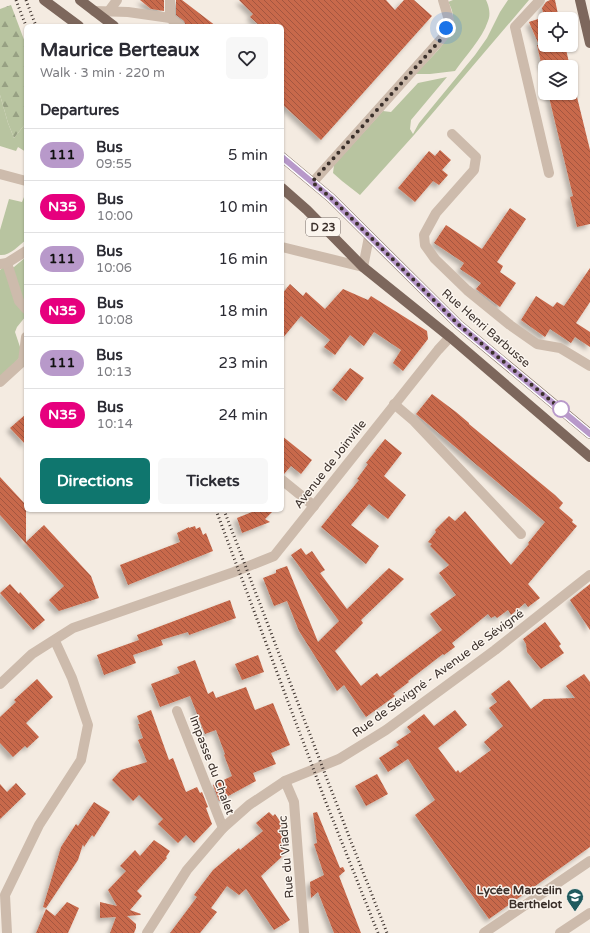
<!DOCTYPE html>
<meta charset="utf-8">
<style>
body{margin:0;font-family:"Varela Round",sans-serif;background:#f7f7f7;color:#2b2b33;height:100vh;display:flex;flex-direction:column;font-size:15px;white-space:nowrap}
*{box-sizing:border-box;margin:0}
p{font-size:13px;color:#7c7c81}
.icon{flex:none;width:22px;height:22px;fill:none;stroke:currentColor;stroke-width:2;stroke-linecap:round;stroke-linejoin:round}
.map{position:relative;flex:1;overflow:hidden}
.side{position:absolute;left:24px;top:24px;width:260px;height:488px;display:flex;flex-direction:column;background:#fff;border-radius:6px;box-shadow:0 1px 3px #0004}
.side>*{flex:none}
.badge{padding:0 8px;border-radius:13px;font-size:14px;line-height:26px}
.fabs{position:absolute;left:538px;top:12px;display:grid;gap:8px}
.fabs a{display:grid;place-items:center;width:40px;height:40px;border-radius:6px;background:#fff;box-shadow:0 1px 3px #0004;font-size:20px}
.you{position:absolute;width:20px;height:20px;margin:-10px;border:3px solid #fff;border-radius:50%;background:#1a73e8;box-shadow:0 0 0 6px #1a73e833}
.map>.badge{position:absolute;translate:-50% -50%;box-shadow:0 0 0 2px #fff}
h2{padding:0 16px;font-size:15px;line-height:36px}
.round{display:grid;place-items:center;flex:none;width:42px;height:42px;border-radius:6px;background:#f7f7f7}
.headline{display:flex;align-items:center;justify-content:space-between;height:68px;padding:0 16px}
h1{font-size:19px;font-weight:800;line-height:30px}
.primary-button{display:flex;gap:8px;margin-top:auto;padding:8px 16px}
.primary-button a{flex:1;height:46px;border-radius:6px;background:#0f766e;color:#fff;font-size:16px;font-weight:800;line-height:46px;text-align:center}
.primary-button a+a{background:#f7f7f7;color:#2b2b33}
ul{padding:0;list-style:none}
li{display:flex;align-items:center;gap:12px;height:52px;padding:0 16px;border-top:1px solid #e1e1e2}
li div{flex:1}
li b{display:block;font-size:15px}
li em{font-style:normal}
li .badge{min-width:44px;font-weight:700;text-align:center}
.map>svg:first-child{display:block}
.grass{fill:#b8c4a0}
.forest{fill:url(#forest-firs)}
.building{fill:url(#building-back-hatch);filter:url(#shadow)}
.lines{fill:none;stroke-linecap:round;stroke-linejoin:round}
.lane{stroke:#cdbbac;stroke-width:10}
.street{stroke:#cdbbac;stroke-width:10}
.primary{stroke:#7d675c;stroke-width:10}
.rail{stroke:#3b302b;stroke-width:3;stroke-dasharray:1 3;stroke-linecap:butt}
.line-casing{stroke:#fff;stroke-width:9}
.line{stroke:#b899ca;stroke-width:6}
.walk{stroke:#3b302b;stroke-width:4;stroke-dasharray:0 7.2}
.stop-dot{fill:#fff;stroke:#b899ca;stroke-width:2}
.labels{text-anchor:middle;stroke-width:3;stroke-linejoin:round;paint-order:stroke}
.shield{fill:#fbf5ee;stroke:#756b66;stroke-width:1}
.shield-label{font-size:11px;font-weight:bold;fill:#3b302b}
.street-label{font-size:12px;fill:#3b302b;stroke:#fbf5ee}
.poi-label{font-size:12px;font-weight:bold;fill:#3b302b;stroke:#fbf5ee;text-anchor:end}
</style>
<div class="map">
<svg width="590" height="933" viewBox="0 0 590 933">
<defs>
<pattern id="forest-firs" width="22" height="20" patternUnits="userSpaceOnUse"><rect width="22" height="20" fill="#b8c4a0"/><path d="M5 1l3.5 6h-7zM16 11l3.5 6h-7z" fill="#97a083"/></pattern>
<pattern id="building-back-hatch" width="6" height="6" patternUnits="userSpaceOnUse"><rect width="6" height="6" fill="#c8694b"/><path d="M-1 5l2 2M0 0l6 6M5-1l2 2" fill="none" stroke="#a4573f"/></pattern>
<filter id="shadow"><feDropShadow dx="-3.5" dy="3.5" stdDeviation="2" flood-color="#0004"/></filter>
</defs>
<rect width="100%" height="100%" fill="#f4ebe1"/>
<!-- grass -->
<g class="grass">
<path d="M453 0H486C489 6 491 15 488 21 482 39 466 55 455 71L430 74H415C432 56 466 30 448 2Z"/>
<polygon points="508,0 529,0 414,135 360,195 342,181 333,173 334,165 383,111 391,112 418,83 447,77 411,120 410,129 413,134 419,123 475,55 487,38 500,12"/>
<polygon points="0,95 8,123 14,138 26,123 26,152 18,147 16,151 0,146"/>
<path d="M26 192V240C18 246 10 256 0 255V230L9 199 22 202Z"/>
<polygon points="26,257 26,316 17,327 15,332 20,347 20,357 0,380 0,270 2,268 14,267"/>
</g>
<!-- forest -->
<polygon class="forest" points="11,5 26,45 26,123 14,138 8,123 0,95 0,9"/>
<!-- building -->
<g class="building">
<polygon points="140,0 164,0 164,11 151,9"/>
<polygon points="176,0 182,0 216,26 186,26 184,21 176,15"/>
<polygon points="239,0 386,0 395,10 404,0 414,0 432,16 321,140 282,104 282,26 260,26 250,17 253,14"/>
<polygon points="550,0 555,0 559,19 545,19 545,45 565,45 570,67 542,67 537,45 539,45 529,22 544,17 542,8 546,2"/>
<polygon points="548,93 576,93 590,150 590,224 577,227 570,197 573,196"/>
<polygon points="440,150 451,160 442,170 448,175 439,185 433,181 415,202 398,188 429,151 435,156"/>
<polygon points="510,208 526,219 497,262 503,266 500,272 516,283 500,307 476,289 481,283 460,269 464,263 434,243 446,225 482,249"/>
<polygon points="590,268 590,302 576,323 590,332 590,347 575,337 571,343 550,329 545,337 521,320 536,296 553,307 557,302 564,306"/>
<polygon points="290,284 303,296 306,292 325,309 343,289 368,300 371,296 427,331 428,339 403,371 393,363 401,350 374,332 364,346 350,335 335,355 324,347 330,340 301,316 282,339 282,294"/>
<polygon points="350,368 364,378 346,401 332,390"/>
<polygon points="432,394 456,412 469,423 469,424 555,495 563,503 559,508 573,520 572,522 577,526 528,584 540,598 528,607 525,603 511,615 508,610 497,618 495,616 491,618 488,614 452,643 455,647 444,655 443,654 408,681 409,682 393,694 395,696 366,717 344,685 337,691 299,631 287,601 274,606 263,578 276,573 276,570 287,566 318,642 339,621 291,555 301,548 306,555 312,551 325,570 320,573 347,609 389,568 404,579 361,620 363,623 335,651 361,686 377,673 380,677 442,630 430,614 456,595 439,573 449,565 430,546 432,544 428,542 436,532 435,530 449,516 455,521 465,511 511,565 529,544 528,543 545,522 416,414"/>
<polygon points="26,414 26,445 10,428"/>
<polygon points="282,436 312,460 301,474 291,466 284,474 282,474"/>
<polygon points="385,439 402,453 384,476 406,495 388,519 369,504 351,525 379,546 366,564 321,527 359,480 357,479 368,464 366,463"/>
<polygon points="0,477 26,505 26,542 44,525 91,576 99,598 59,611 49,600 64,586 0,515"/>
<polygon points="257,510 274,510 265,519 270,522 242,533 237,518"/>
<polygon points="195,526 196,529 200,527 203,535 206,533 213,551 128,585 120,565 180,542 177,533 189,527 189,528"/>
<polygon points="10,584 19,594 20,592 45,620 33,630 0,593"/>
<polygon points="590,584 590,630 570,600"/>
<polygon points="230,600 236,618 189,635 188,632 161,640 163,645 133,655 136,663 104,675 97,655 139,640 137,635"/>
<polygon points="545,622 561,644 559,646 564,653 541,669 527,652 526,644 523,639"/>
<polygon points="258,655 264,672 242,680 235,664"/>
<polygon points="195,660 208,694 213,691 216,698 246,687 255,710 273,703 290,745 271,753 276,764 253,773 256,781 219,801 213,785 232,776 224,755 225,754 216,730 205,734 190,696 160,707 151,684 180,673 177,667"/>
<polygon points="584,674 590,682 590,847 489,919 415,815 435,800 408,759 388,772 379,758 399,745 396,742 411,732 407,727 424,714 434,726 455,710 467,725 438,748 456,772 458,770 460,773 491,750 484,742 503,726 489,708 497,702 491,694 509,680 531,709 544,699 575,698 566,686"/>
<polygon points="37,679 53,697 26,723 39,737 27,748 25,746 13,757 0,743 0,717 16,702 14,700"/>
<polygon points="151,710 169,760 173,758 186,792 197,787 200,793 202,792 208,807 206,808 212,824 194,843 186,835 178,843 158,824 163,819 139,795 133,801 112,780 121,770 147,762 138,740 143,738 138,724 140,724 137,716"/>
<polygon points="377,774 388,794 366,806 355,786"/>
<polygon points="16,783 26,794 0,819 0,784 7,792"/>
<polygon points="94,802 110,812 94,837 92,835 84,847 83,844 78,860 46,908 43,907 61,847 76,824 78,826"/>
<polygon points="269,812 273,816 275,814 284,827 287,852 261,876 290,920 274,930 246,889 239,895 227,886 211,908 217,912 200,933 170,933 197,897 194,895 213,870 239,848 240,850 263,831 256,823"/>
<polygon points="317,812 340,868 343,867 345,871 339,876 361,933 334,933 318,892 311,898 310,882 324,875 314,844 317,843 313,813"/>
<polygon points="154,840 170,851 166,857 167,858 137,891 142,896 130,910 141,914 140,915 127,916 136,924 136,928 134,933 110,933 116,917 100,918 100,902 117,906 108,890 126,871 120,866 135,850 140,856"/>
<polygon points="67,902 79,908 68,933 36,933 46,909 55,916"/>
</g>
<g class="lines">
<!-- lane -->
<g class="lane">
<polyline points="170,0 170,18"/>
<polyline points="540,0 515,27 549,173"/>
<polyline points="94,11 128,12 170,18 180,26"/>
<polyline points="109,11 117,0"/>
<polyline points="452,134 476,157 474,170 436,213 424,235 425,245 435,259 467,290 510,325 537,344 560,348 590,366"/>
<polyline points="313,182 443,37 449,20 443,0"/>
<polyline points="7,263 19,301 26,309"/>
<polyline points="0,264 7,263 26,251"/>
<polyline points="0,382 23,361 26,337"/>
<polyline points="394,404 414,421 521,534"/>
<polyline points="282,480 314,506"/>
<polyline points="177,711 223,828"/>
<polyline points="560,933 590,913"/>
</g>
<!-- street -->
<g class="street">
<polyline points="0,174 26,181"/>
<polyline points="282,247 363,267 369,237"/>
<polyline points="0,684 32,654 73,628 234,572 274,556 438,350 450,337"/>
<polyline points="285,781 294,802 304,933"/>
<polyline points="7,933 5,895 39,825 81,760 88,725 72,678 55,641"/>
<polyline points="147,933 187,870 223,828 249,805 285,781 339,759 386,730 495,650 590,575"/>
<polyline points="484,933 590,861"/>
</g>
<!-- primary -->
<g class="primary">
<polyline points="44,0 79,26"/>
<polyline points="80,0 114,26"/>
<polyline points="580,0 590,43"/>
<polyline points="282,157 331,198 459,325 590,434"/>
<polyline points="282,188 307,210 363,267 450,337 590,457"/>
</g>
<!-- rail -->
<g class="rail">
<polyline points="16,0 26,26"/>
<polyline points="26,0 36,26"/>
<polyline points="216,510 325,800 378,933"/>
<polyline points="224,510 350,839 387,933"/>
</g>
</g>
<g class="lines">
<defs>
<polyline id="line" points="282,157 331,198 459,325 590,434"/>
</defs>
<!-- line casing -->
<use href="#line" class="line-casing"/>
<!-- line -->
<use href="#line" class="line"/>
<!-- walk -->
<polyline class="walk" points="446,28 443,37 312,182 331,198 459,325 561,409"/>
</g>
<!-- icons -->
<defs>
<symbol id="school-pin" viewBox="-11 -11 22 30"><path d="M0 17L-7.5 6A9.5 9.5 0 1 1 7.5 6Z" fill="#1f5a5e" stroke="#fbf5ee"/><path d="M0-5L7-2L0 1L-7-2ZM-4 1L0 2.5L4 1V4Q0 6-4 4Z" fill="#fff"/></symbol>
</defs>
<g fill-rule="evenodd">
<use href="#school-pin" x="565" y="887" width="20" height="27"/>
</g>
<!-- markers -->
<circle class="stop-dot" cx="561" cy="409" r="8"/>
<g class="labels">
<!-- shield labels -->
<rect class="shield" x="306" y="218" width="34" height="18" rx="3"/>
<g class="shield-label">
<text x="323" y="231">D 23</text>
</g>
<!-- street labels -->
<g class="street-label">
<text transform="translate(486 328) rotate(41)" y="4">Rue Henri Barbusse</text>
<text transform="translate(330 464) rotate(-52)" y="4">Avenue de Joinville</text>
<text transform="translate(438 673) rotate(-36)" y="4">Rue de Sévigné - Avenue de Sévigné</text>
<text transform="translate(212 765) rotate(69)" y="4">Impasse du Chalet</text>
<text transform="translate(286 857) rotate(-95)" y="4">Rue du Viaduc</text>
</g>
<!-- poi labels -->
<g class="poi-label">
<text x="562" y="894">Lycée Marcelin<tspan x="562" dy="14">Berthelot</tspan></text>
</g>
</g>
</svg>
<div class="fabs">
<a><svg class="icon" aria-label="locate" viewBox="0 0 24 24"><circle cx="12" cy="12" r="6"/><path d="M12 2v4M12 18v4M2 12h4M18 12h4"/></svg></a>
<a><svg class="icon" aria-label="layers" viewBox="0 0 24 24"><path d="M12 4l9 5-9 5-9-5zM3 14l9 5 9-5"/></svg></a>
</div>
<div class="you" style="left:446px;top:28px"></div>
<section class="side">
<div class="headline"><div><h1>Maurice Berteaux</h1><p>Walk · 3 min · 220 m</p></div><a class="round"><svg class="icon" aria-label="heart" viewBox="0 0 24 24"><path d="M12 20l-8-8c-3-5 5-10 8-4 3-6 11-1 8 4z"/></svg></a></div>
<h2>Departures</h2>
<ul>
<li><span class="badge" style="background:#b899ca;color:#111">111</span><div><b>Bus</b><p>09:55</p></div><em>5 min</em></li>
<li><span class="badge" style="background:#e6007e;color:#fff">N35</span><div><b>Bus</b><p>10:00</p></div><em>10 min</em></li>
<li><span class="badge" style="background:#b899ca;color:#111">111</span><div><b>Bus</b><p>10:06</p></div><em>16 min</em></li>
<li><span class="badge" style="background:#e6007e;color:#fff">N35</span><div><b>Bus</b><p>10:08</p></div><em>18 min</em></li>
<li><span class="badge" style="background:#b899ca;color:#111">111</span><div><b>Bus</b><p>10:13</p></div><em>23 min</em></li>
<li><span class="badge" style="background:#e6007e;color:#fff">N35</span><div><b>Bus</b><p>10:14</p></div><em>24 min</em></li>
</ul>
<div class="primary-button"><a>Directions</a><a>Tickets</a></div>
</section>
</div>
